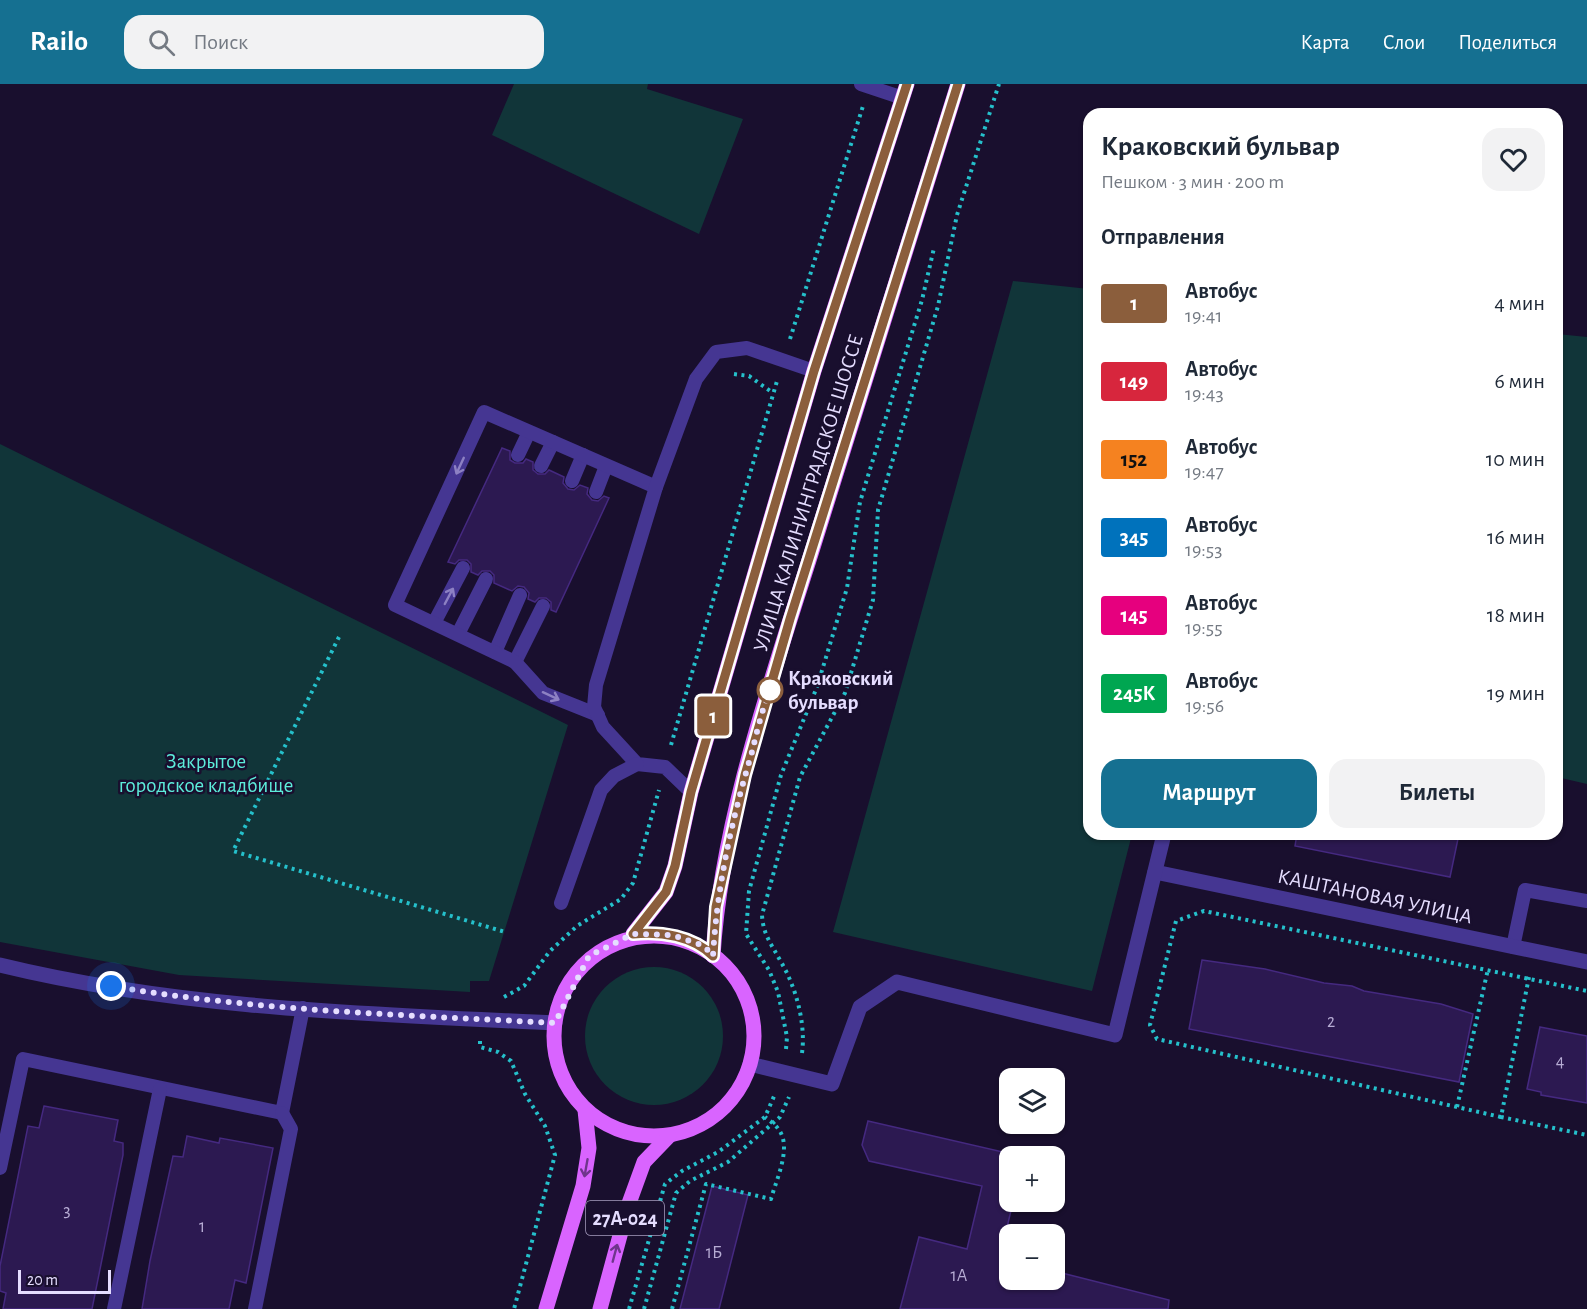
<!DOCTYPE html>
<html lang="ru">
<meta charset="utf-8">
<style>
body{margin:0;font-family:"Alegreya Sans",sans-serif;background:#f2f2f3;color:#1f2937;height:100vh;display:flex;flex-direction:column;font-size:22px;white-space:nowrap}
*{box-sizing:border-box;margin:0}
p{font-size:20px;color:#747a83}
.icon{flex:none;width:33px;height:33px;fill:none;stroke:currentColor;stroke-width:2;stroke-linecap:round;stroke-linejoin:round}
.map{position:relative;flex:1;overflow:hidden}
.side{position:absolute;left:1083px;top:24px;width:480px;height:732px;display:flex;flex-direction:column;background:#fff;border-radius:18px;box-shadow:0 2px 4px #0004}
.side>*{flex:none}
.badge{padding:0 12px;border-radius:4px;font-size:21px;line-height:39px}
.controls{position:absolute;left:999px;top:984px;display:grid;gap:12px}
.controls a{display:grid;place-items:center;width:66px;height:66px;border-radius:12px;background:#fff;box-shadow:0 2px 4px #0004;font-size:30px}
.scale{position:absolute;left:18px;bottom:15px;width:93px;box-sizing:border-box;padding-left:6px;border:3px solid #e5ddff;border-top:0;font-size:16px;line-height:21px;white-space:nowrap;color:#e5ddff;-webkit-text-stroke:4px #190f2e;paint-order:stroke}
.you{position:absolute;width:30px;height:30px;margin:-15px;border:4px solid #fff;border-radius:50%;background:#1a73e8;box-shadow:0 0 0 9px #1a73e833}
.map>.badge{position:absolute;translate:-50% -50%;box-shadow:0 0 0 3px #fff}
h2{padding:0 18px;font-size:22px;line-height:54px}
.round{display:grid;place-items:center;flex:none;width:63px;height:63px;border-radius:18px;background:#f2f2f3}
.headline{display:flex;align-items:center;justify-content:space-between;height:102px;padding:0 18px}
h1{font-size:28px;font-weight:700;line-height:45px}
.button{display:flex;gap:12px;margin-top:auto;padding:12px 18px}
.button a{flex:1;height:69px;border-radius:18px;background:#157091;color:#fff;font-size:24px;font-weight:700;line-height:69px;text-align:center}
.button a+a{background:#f2f2f3;color:#1f2937}
ul{padding:0;list-style:none}
li{display:flex;align-items:center;gap:18px;height:78px;padding:0 18px}
li div{flex:1}
li b{display:block;font-size:22px}
li em{font-style:normal}
li .badge{min-width:66px;font-weight:700;text-align:center}
header{display:flex;align-items:center;gap:36px;box-sizing:border-box;height:84px;padding:0 30px;background:#157091;color:#fff}
header strong{font-size:28px}
nav{display:flex;gap:33px;margin-inline-start:auto;font-size:21px}
.search{width:420px;height:54px;background:#f2f2f3;display:flex;align-items:center;gap:15px;box-sizing:border-box;padding:0 21px;border-radius:18px;color:#747a83;font-size:22px}
.map>svg:first-child{display:block}
.green{fill:#113539}
.building{fill:#2c1951;stroke:#452980;stroke-width:1.5}
.lines{fill:none;stroke-linecap:round;stroke-linejoin:round}
.path{stroke:#25c0cb;stroke-width:4;stroke-dasharray:3 4.5;stroke-linecap:butt}
.lane{stroke:#453692;stroke-width:14}
.street{stroke:#453692;stroke-width:15}
.primary{stroke:#d964ff;stroke-width:15}
.oneway{stroke:#8d81c3}
.oneway2{stroke:#6f358c}
.line-casing{stroke:#fff;stroke-width:14}
.line{stroke:#8b5e3c;stroke-width:9}
.walk{stroke:#e5ddff;stroke-width:6;stroke-dasharray:0 10.8}
.stop-dot{fill:#fff;stroke:#8b5e3c;stroke-width:3}
.labels{text-anchor:middle;stroke-width:5;stroke-linejoin:round;paint-order:stroke}
.number-label{font-size:18px;fill:#b7acd4}
.shield{fill:#190f2e;stroke:#a89fc0;stroke-width:1.5}
.shield-label{font-size:20px;font-weight:bold;fill:#e5ddff}
.street-label{font-size:21px;fill:#e5ddff;stroke:#190f2e}
.stop-label{font-size:21px;font-weight:bold;fill:#e5ddff;stroke:#190f2e;text-anchor:start}
.park-label{font-size:21px;fill:#5cecda;stroke:#190f2e}
</style>
<header>
<strong>Railo</strong>
<div class="search"><svg class="icon" aria-label="search" viewBox="0 0 24 24"><circle cx="10" cy="10" r="6"/><path d="M15 15l6 6"/></svg>Поиск</div>
<nav><a>Карта</a><a>Слои</a><a>Поделиться</a></nav>
</header>
<div class="map">
<svg width="1587" height="1225" viewBox="0 0 1587 1225">
<rect width="100%" height="100%" fill="#190f2e"/>
<!-- green -->
<g class="green">
<polygon points="514,0 648,0 647,5 743,35 699,150 492,51"/>
<polygon points="1013,197 1089,205 1089,750 1132,750 1092,907 833,848"/>
<polygon points="1557,250 1587,253 1587,700 1557,693"/>
<polygon points="0,360 568,641 489,897 470,897 470,908 179,891 0,858"/>
<circle cx="654" cy="952" r="69"/>
</g>
<!-- building -->
<g class="building">
<polygon points="502,364 510,367 510,376 515,379 523,379 526,375 533,378 533,386 538,390 545,390 549,386 564,393 563,399 568,405 574,406 580,401 588,404 587,410 592,416 598,417 604,412 609,414 556,528 551,526 551,518 546,514 539,514 535,518 528,515 529,509 524,503 518,502 512,507 494,499 494,491 490,487 482,487 478,491 471,488 471,480 467,476 459,476 455,480 448,478"/>
<polygon points="1297,750 1459,750 1450,793 1295,762"/>
<polygon points="1202,876 1265,885 1324,899 1352,902 1364,907 1441,920 1473,930 1459,998 1189,945"/>
<polygon points="1540,943 1587,952 1587,1019 1541,1011 1541,1008 1527,1005"/>
<polygon points="44,1022 118,1036 114,1057 123,1059 123,1071 92,1225 3,1225 6,1209 0,1207 0,1182 28,1042 39,1044"/>
<polygon points="868,1037 1020,1072 1010,1072 1010,1118 1013,1118 1000,1173 1010,1176 1010,1196 1054,1196 1054,1187 1169,1216 1168,1225 900,1225 919,1153 967,1165 982,1102 869,1077 862,1061"/>
<polygon points="187,1052 219,1059 220,1054 273,1064 246,1199 235,1196 229,1225 142,1225 150,1177 173,1072 183,1073"/>
<polygon points="712,1102 748,1111 719,1225 680,1225"/>
</g>
<g class="lines">
<!-- path -->
<g class="path">
<polyline points="790,255 863,22"/>
<polyline points="734,290 749,292 773,309"/>
<polyline points="339,553 233,767 505,848"/>
<polyline points="671,661 777,297"/>
<polyline points="1529,893 1501,1033 1587,1051"/>
<polyline points="504,913 524,902 550,867 577,842 621,815 633,799 659,706"/>
<polyline points="480,957 480,963 498,968 511,977 525,1010 545,1042 555,1071 514,1225"/>
<polyline points="786,965 787,953 778,908 769,886 746,850 749,807 781,691 817,603 847,504 860,418 922,216 934,164"/>
<path d="M802 969C806 940 796 903 781 878 772 861 763 851 762 831L800 693 845 609 873 516 878 426 938 222 957 131 999 0"/>
<polyline points="1457,1023 1488,885"/>
<polyline points="1501,1033 1157,955 1150,941 1176,837 1204,827 1587,907"/>
<polyline points="629,1225 665,1100 682,1087 718,1068 765,1033 775,1010"/>
<polyline points="644,1225 676,1109 690,1097 728,1078 780,1033 789,1013"/>
<path d="M672 1225 706 1100 771 1115C776 1096 792 1064 779 1046 776 1041 770 1037 765 1033"/>
</g>
<!-- lane -->
<g class="lane">
<polyline points="861,0 903,14"/>
<polyline points="518,371 529,348"/>
<polyline points="541,382 553,358"/>
<polyline points="572,397 583,371"/>
<polyline points="596,408 606,382"/>
<polyline points="434,539 463,484"/>
<polyline points="458,550 486,495"/>
<polyline points="495,568 520,511"/>
<polyline points="515,578 543,522"/>
<polyline points="598,631 543,609 515,578 395,521 484,328 656,403"/>
<polyline points="691,708 665,683 637,680 603,643 594,623 596,601 656,403 696,295 716,268 747,264 814,287"/>
<polyline points="561,819 601,706 614,692 637,680"/>
<polyline points="1513,863 1525,806 1587,817"/>
<polyline points="0,1084 23,975 282,1029 303,924"/>
<polyline points="114,1225 160,1005"/>
<polyline points="255,1225 291,1045 282,1029"/>
</g>
<!-- street -->
<g class="street">
<polyline points="1155,788 1587,878"/>
<path d="M0 881C180 925 370 930 555 939"/>
<polyline points="750,980 832,1000 860,923 897,898 1115,951 1164,750"/>
</g>
<!-- primary -->
<g class="primary">
<polyline points="633,850 666,808 675,782 691,708 814,287 907,0"/>
<circle cx="654" cy="952" r="100"/>
<path d="M713 872C721 739 771 597 811 470 860 313 909 157 958 0"/>
<polyline points="546,1225 583,1102 589,1064 585,1026"/>
<polyline points="600,1225 628,1122 644,1078 669,1052"/>
</g>
</g>
<!-- one-way arrows -->
<defs><path id="oneway-shaft" d="M-6 0H5M1.5-3L5.5 0L1.5 3" fill="none" stroke-width="1.6" stroke-linecap="round" stroke-linejoin="round" transform="scale(1.5)"/></defs>
<g class="oneway">
<use href="#oneway-shaft" transform="translate(460 382) rotate(115)"/>
<use href="#oneway-shaft" transform="translate(449 512) rotate(-62)"/>
<use href="#oneway-shaft" transform="translate(551 612) rotate(25)"/>
</g>
<g class="oneway2">
<use href="#oneway-shaft" transform="translate(586 1084) rotate(100)"/>
<use href="#oneway-shaft" transform="translate(615 1169) rotate(-75)"/>
</g>
<g class="lines">
<defs>
<path id="line" d="M907 0 814 287 691 708 675 782 666 808 633 850C661 847 693 852 713 872L716 823 745 691 790 535 958 0"/>
</defs>
<!-- line casing -->
<use href="#line" class="line-casing"/>
<!-- line -->
<use href="#line" class="line"/>
<!-- walk -->
<path class="walk" d="M111 902C257 927 407 931 555 939L589 872 633 850 672 851 704 862 713 872C717 802 732 735 752 668 757 648 762 625 770 606"/>
</g>
<!-- markers -->
<circle class="stop-dot" cx="770" cy="606" r="12"/>
<g class="labels">
<!-- number labels -->
<g class="number-label">
<text x="1331" y="943">2</text>
<text x="1560" y="983">4</text>
<text x="67" y="1132">3</text>
<text x="202" y="1148">1</text>
<text x="714" y="1174">1Б</text>
<text x="959" y="1197">1А</text>
</g>
<!-- shield labels -->
<rect class="shield" x="586" y="1117" width="78" height="34" rx="4.5"/>
<g class="shield-label">
<text x="625" y="1141">27А-024</text>
</g>
<!-- street labels -->
<g class="street-label">
<text transform="translate(808 409) rotate(-73)" y="7">УЛИЦА КАЛИНИНГРАДСКОЕ ШОССЕ</text>
<text transform="translate(1375 812) rotate(12)" y="7">КАШТАНОВАЯ УЛИЦА</text>
</g>
<!-- stop labels -->
<g class="stop-label">
<text x="788" y="601">Краковский<tspan x="788" dy="24">бульвар</tspan></text>
</g>
<!-- park labels -->
<g class="park-label">
<text x="206" y="684">Закрытое<tspan x="206" dy="24">городское кладбище</tspan></text>
</g>
</g>
</svg>
<div class="controls">
<a><svg class="icon" aria-label="layers" viewBox="0 0 24 24"><path d="M12 4l9 5-9 5-9-5zM3 14l9 5 9-5"/></svg></a>
<a>+</a>
<a>−</a>
</div>
<div class="scale">20 m</div>
<div class="you" style="left:111px;top:902px"></div>
<b class="badge" style="left:713px;top:632px;background:#8b5e3c;color:#fff">1</b>
<section class="side">
<div class="headline"><div><h1>Краковский бульвар</h1><p>Пешком · 3 мин · 200 m</p></div><a class="round"><svg class="icon" aria-label="heart" viewBox="0 0 24 24"><path d="M12 20l-8-8c-3-5 5-10 8-4 3-6 11-1 8 4z"/></svg></a></div>
<h2>Отправления</h2>
<ul>
<li><span class="badge" style="background:#8b5e3c;color:#fff">1</span><div><b>Автобус</b><p>19:41</p></div><em>4 мин</em></li>
<li><span class="badge" style="background:#d7263d;color:#fff">149</span><div><b>Автобус</b><p>19:43</p></div><em>6 мин</em></li>
<li><span class="badge" style="background:#f58220;color:#111">152</span><div><b>Автобус</b><p>19:47</p></div><em>10 мин</em></li>
<li><span class="badge" style="background:#0072bc;color:#fff">345</span><div><b>Автобус</b><p>19:53</p></div><em>16 мин</em></li>
<li><span class="badge" style="background:#e6007e;color:#fff">145</span><div><b>Автобус</b><p>19:55</p></div><em>18 мин</em></li>
<li><span class="badge" style="background:#00a651;color:#fff">245К</span><div><b>Автобус</b><p>19:56</p></div><em>19 мин</em></li>
</ul>
<div class="button"><a>Маршрут</a><a>Билеты</a></div>
</section>
</div>
